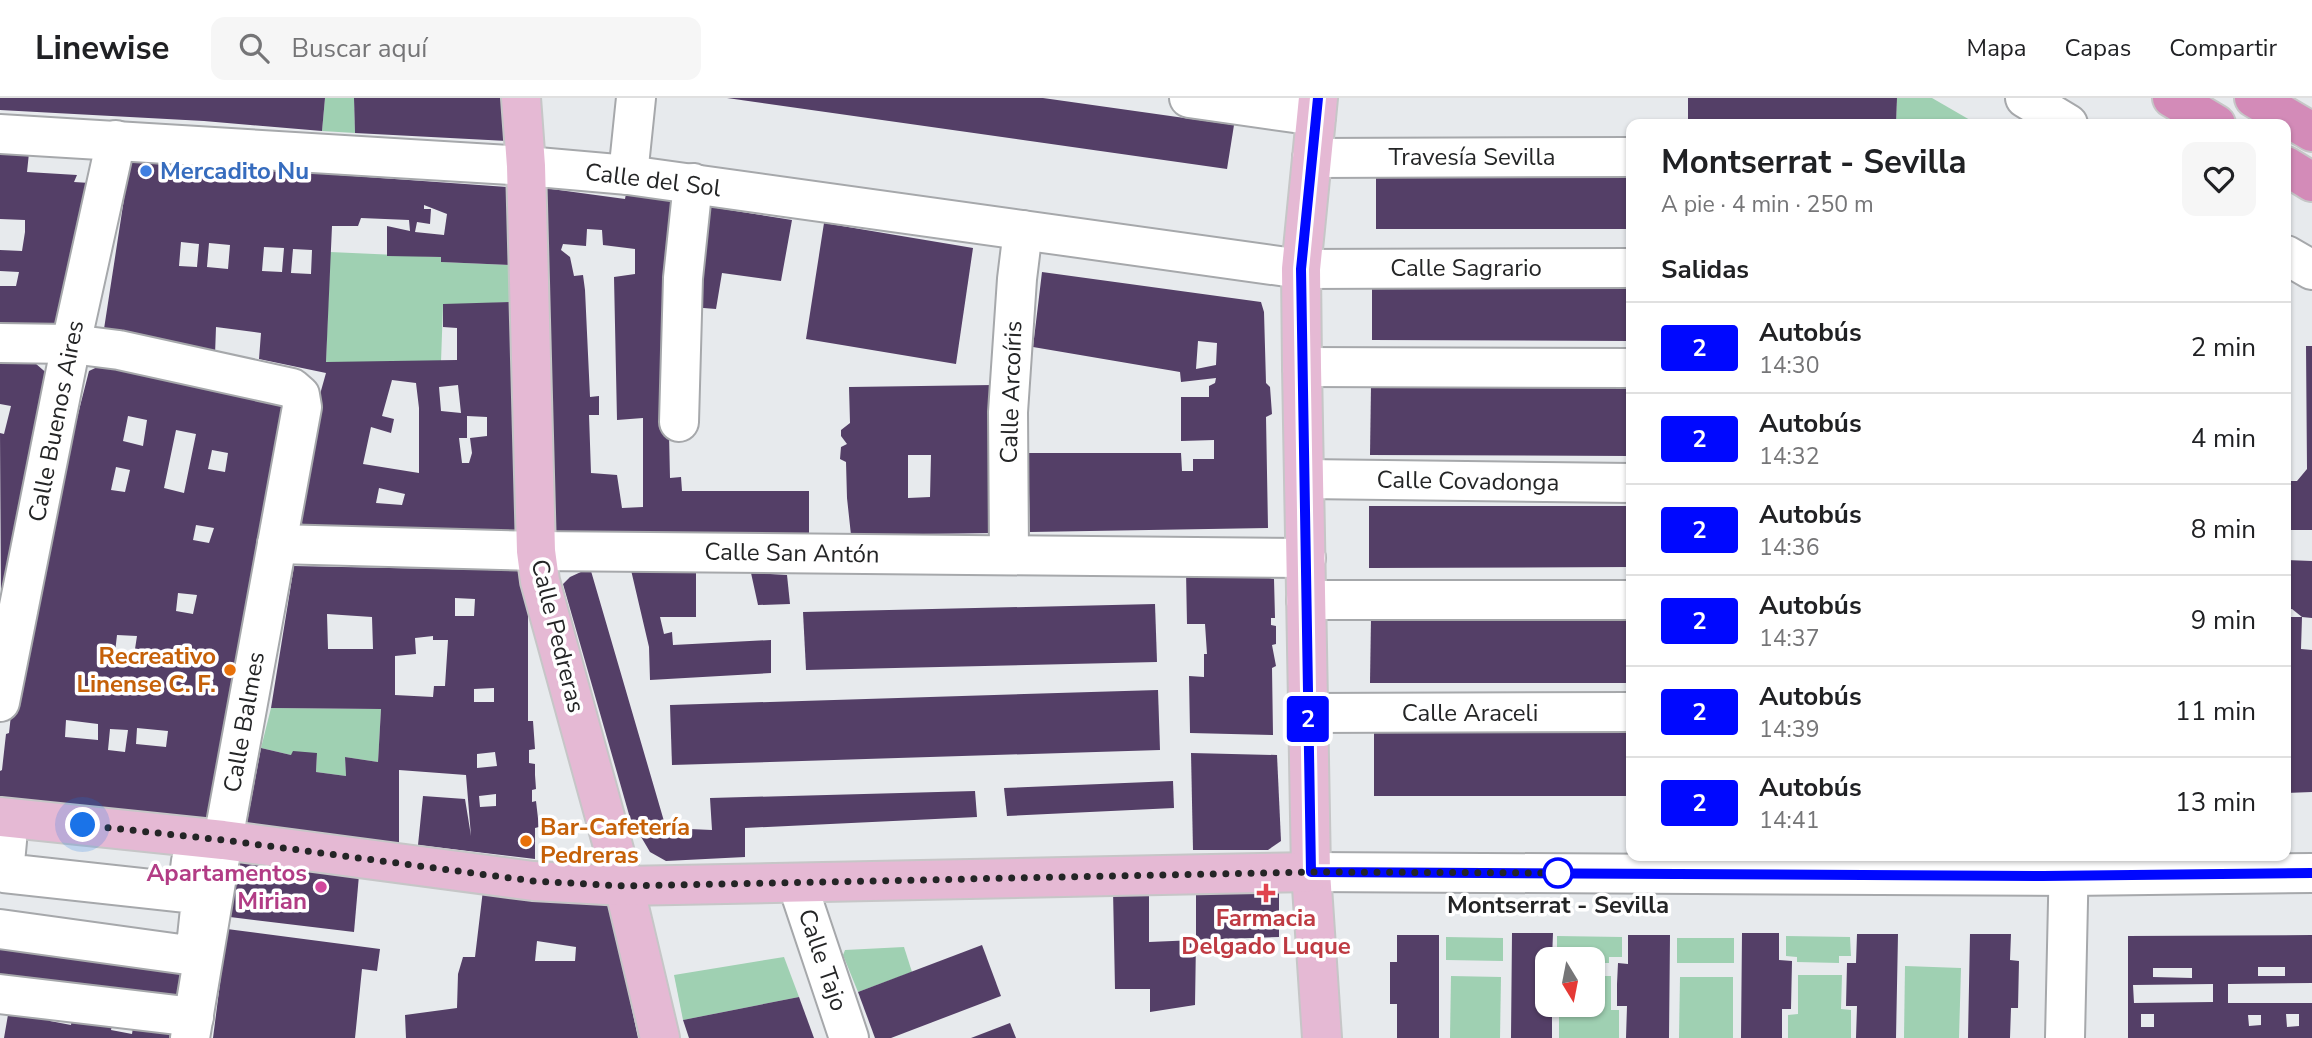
<!DOCTYPE html>
<html lang="es">
<meta charset="utf-8">
<style>
body{margin:0;font-family:"Nunito Sans",sans-serif;background:#f6f6f6;color:#202124;height:100vh;display:flex;flex-direction:column;font-size:26px;white-space:nowrap}
*{box-sizing:border-box;margin:0}
p{font-size:23px;color:#757577}
.icon{flex:none;width:38px;height:38px;fill:none;stroke:currentColor;stroke-width:2;stroke-linecap:round;stroke-linejoin:round}
.map{position:relative;flex:1;overflow:hidden}
.drawer{position:absolute;left:1626px;top:21px;width:665px;height:742px;display:flex;flex-direction:column;background:#fff;border-radius:14px;box-shadow:0 2px 5px #0004}
.drawer>*{flex:none}
.badge{padding:0 14px;border-radius:5px;font-size:24px;line-height:46px}
.needle{width:46px;rotate:170deg}
.fabs{position:absolute;left:1535px;top:849px;display:grid;gap:14px}
.fabs a{display:grid;place-items:center;width:70px;height:70px;border-radius:14px;background:#fff;box-shadow:0 2px 5px #0004;font-size:35px}
.you{position:absolute;width:35px;height:35px;margin:-18px;border:5px solid #fff;border-radius:50%;background:#1a73e8;box-shadow:0 0 0 10px #1a73e833}
.map>.badge{position:absolute;translate:-50% -50%;box-shadow:0 0 0 4px #fff}
h2{padding:0 35px;font-size:26px;line-height:63px}
.round{display:grid;place-items:center;flex:none;width:74px;height:74px;border-radius:14px;background:#f6f6f6}
.headline{display:flex;align-items:center;justify-content:space-between;height:119px;padding:0 35px}
h1{font-size:33px;font-weight:700;line-height:52px}
ul{padding:0;list-style:none}
li{display:flex;align-items:center;gap:21px;height:91px;padding:0 35px;border-top:2px solid #e0e0e0}
li div{flex:1}
li b{display:block;font-size:26px}
li em{font-style:normal}
li .badge{min-width:77px;font-weight:700;text-align:center}
header{display:flex;align-items:center;gap:42px;box-sizing:border-box;height:98px;padding:0 35px;background:#fff;border-bottom:2px solid #e0e0e0}
header strong{font-size:33px}
nav{display:flex;gap:38px;margin-inline-start:auto;font-size:24px}
.search{width:490px;height:63px;background:#f6f6f6;display:flex;align-items:center;gap:18px;box-sizing:border-box;padding:0 24px;border-radius:14px;color:#757577;font-size:26px}
.map>svg:first-child{display:block}
.green{fill:#9fd0b2}
.building{fill:#543f67;fill-rule:evenodd}
.lines{fill:none;stroke-linecap:round;stroke-linejoin:round}
.minor-casing{stroke:#a6a8ab;stroke-width:42}
.major-casing{stroke:#c6c6c7;stroke-width:42}
.highway-casing{stroke:#c6c6c7;stroke-width:42}
.minor{stroke:#fff;stroke-width:38}
.major{stroke:#e5b9d4;stroke-width:38}
.highway{stroke:#d38bb8;stroke-width:38}
.line-casing{stroke:#fff;stroke-width:16}
.line{stroke:#0008ff;stroke-width:10}
.walk{stroke:#242526;stroke-width:7;stroke-dasharray:0 12.6}
.shop-dot{fill:#3f7fe0;stroke:#fff;stroke-width:2.5}
.food-dot{fill:#e8710a;stroke:#fff;stroke-width:2.5}
.stop-dot{fill:#fff;stroke:#0008ff;stroke-width:3.5}
.hotel-dot{fill:#d1479c;stroke:#fff;stroke-width:2.5}
.health-dot{fill:#e0444e;stroke:#fff;stroke-width:2.5}
.labels{text-anchor:middle;stroke-width:7;stroke-linejoin:round;paint-order:stroke}
.street-label{font-size:24px;fill:#242526;stroke:#fff}
.shop-label{font-size:24px;font-weight:bold;fill:#366cbe;stroke:#fff;text-anchor:start}
.food-label{font-size:24px;font-weight:bold;fill:#c56008;stroke:#fff;text-anchor:end}
.hotel-label{font-size:24px;font-weight:bold;fill:#b23c85;stroke:#fff;text-anchor:end}
.stop-label{font-size:24px;font-weight:bold;fill:#242526;stroke:#fff}
.health-label{font-size:24px;font-weight:bold;fill:#be3a42;stroke:#fff}
</style>
<header>
<strong>Linewise</strong>
<div class="search"><svg class="icon" aria-label="search" viewBox="0 0 24 24"><circle cx="10" cy="10" r="6"/><path d="M15 15l6 6"/></svg>Buscar aquí</div>
<nav><a>Mapa</a><a>Capas</a><a>Compartir</a></nav>
</header>
<div class="map">
<svg width="2312" height="940" viewBox="0 0 2312 940">
<rect width="100%" height="100%" fill="#e7eaed"/>
<!-- green -->
<g class="green">
<polygon points="325,0 354,0 355,35 322,33"/>
<polygon points="1897,0 1932,0 1977,26 1896,26"/>
<polygon points="330,154 441,159 441,164 511,167 513,204 443,207 441,264 326,264"/>
<polygon points="271,610 381,611 378,664 345,659 346,678 316,674 317,656 291,657 261,650"/>
<polygon points="1557,838 1622,839 1622,859 1609,859 1609,865 1593,865 1592,861 1567,861 1567,859 1557,858"/>
<polygon points="1786,838 1850,839 1851,858 1839,858 1839,865 1797,864 1797,859 1786,858"/>
<polygon points="1446,839 1503,840 1503,863 1446,862"/>
<rect x="1677" y="840" width="57" height="25"/>
<polygon points="904,849 912,874 858,894 843,857 845,852"/>
<polygon points="784,859 799,899 683,922 674,877"/>
<polygon points="1905,868 1961,870 1959,940 1904,940"/>
<polygon points="1798,877 1842,877 1841,911 1851,912 1851,940 1788,940 1788,917 1798,916"/>
<polygon points="1451,878 1501,879 1500,940 1450,940"/>
<polygon points="1593,878 1611,878 1611,912 1619,912 1619,940 1559,940 1559,914 1567,914 1568,907 1592,906"/>
<polygon points="1680,879 1733,879 1733,940 1679,940"/>
</g>
<!-- building -->
<g class="building">
<polygon points="0,0 325,0 322,33 204,23 0,12"/>
<polygon points="354,0 506,0 507,43 355,35"/>
<polygon points="727,0 1043,0 1234,27 1227,71"/>
<polygon points="1688,0 1897,0 1896,26 1688,26"/>
<polygon points="0,54 29,55 27,74 77,77 74,84 90,85 59,229 0,227 0,188 16,188 19,174 0,173 0,152 22,153 25,134 25,122 0,121"/>
<path d="M130 62 507 89 511 167 441 164V159L387 158V128L410 133 409 122 361 120 358 128H332L326 264 457 262V230L443 229V206L513 204 518 435 309 434 301 424 317 307 326 275 259 261 261 235 216 229 215 257 104 231ZM424 107 447 116 444 137 415 134 417 124 430 126 431 111H424ZM181 144 199 146 197 169 179 168ZM209 145 230 147 228 171 207 169ZM264 149 284 150 282 174 262 173ZM293 151 312 152 311 176 291 175ZM392 282 416 285 419 310V375L363 366 371 329 391 335 394 321 382 318ZM458 287 461 315 441 313 439 289ZM467 318 487 319V338L470 340 472 355 469 365H462L459 340H467ZM379 390 405 396 402 407 376 405Z"/>
<polygon points="1376,68 1631,70 1631,131 1376,131"/>
<path d="M544 90 625 101 627 90 683 96 676 156 665 154 670 380 681 379 682 393H809V436L550 438ZM587 131 602 132 603 147 635 151V176L614 179 617 322 643 320V409L622 410 617 377 591 375 589 317H599V298L590 299 585 192 583 177 574 178 570 159 561 152 563 146 586 148Z"/>
<polygon points="704,108 792,122 781,183 722,175 716,211 691,209"/>
<polygon points="824,125 973,150 956,266 806,241"/>
<path d="M1042 174 1261 204 1264 214 1266 285 1270 289 1272 316 1266 319 1268 430 1030 434 1028 355H1181L1182 373H1193V361H1214V342L1181 343V299H1209V288L1215 285 1216 280 1181 284 1180 274 1033 249ZM1198 243 1217 245 1216 267 1196 271Z"/>
<polygon points="1372,182 1631,183 1631,243 1372,242"/>
<polygon points="2306,248 2312,248 2312,432 2286,432 2286,383 2297,383 2307,371"/>
<polygon points="0,259 28,259 50,278 1,494 0,335 4,336 11,308 0,306"/>
<path d="M108 264 283 304 282 308 286 309 214 724 0 703V673L2 672 6 636 9 635 11 617 16 615 17 583 26 581V541L74 332 89 273ZM128 318 147 322 143 348 123 343ZM176 332 196 336 184 395 164 390ZM212 352 228 355 225 374 208 371ZM116 369 130 372 125 394 111 392ZM196 427 214 430 209 445 193 442ZM178 495 197 497 193 516 176 513ZM117 537 137 538 133 564 114 563ZM66 622 98 626V642L65 639ZM137 630 168 633 166 649 136 646ZM110 631 128 632 125 654 108 652Z"/>
<path d="M993 287 989 322 1001 330 1000 337 989 344 998 348 995 435 851 437 847 400 846 364 840 361 841 349 847 346 841 338V332L850 325 849 289ZM908 357H931L930 399 908 400Z"/>
<polygon points="1371,288 1631,289 1631,358 1370,357"/>
<polygon points="1369,408 1631,408 1631,469 1369,470"/>
<polygon points="2286,462 2312,463 2312,520 2302,519 2292,511 2286,512"/>
<path d="M294 468 528 473V623H533L535 651 529 652V665L535 666V677L536 691 532 692V704L536 703 539 729 535 730V761L418 747 423 698 465 701 471 738 466 677 399 672V749L246 730 261 650 291 657 293 653 317 655 316 674 346 678 345 659 378 664 381 611 271 610ZM455 500 475 501 474 518H455ZM327 516 372 519 373 551H328ZM433 538V542H448L445 588H434L433 599 395 597V558L416 556 415 540ZM494 590V604H474V591ZM495 654 497 668 477 670V656ZM496 696V708L480 709 479 698Z"/>
<polygon points="688,468 690,474 696,474 696,519 660,519 664,536 672,534 673,547 771,542 771,575 650,582 649,549 631,472 644,474 646,469"/>
<polygon points="583,473 591,473 666,730 712,732 710,700 975,693 977,719 745,730 745,759 666,763 650,754 630,720 563,486 570,479"/>
<polygon points="1186,473 1267,473 1269,480 1274,481 1275,520 1271,520 1271,527 1276,528 1276,546 1272,547 1276,568 1272,570 1273,637 1190,635 1189,578 1204,579 1204,556 1207,556 1205,526 1187,526"/>
<polygon points="751,475 787,477 790,506 758,507"/>
<polygon points="1155,506 1157,564 806,572 803,514"/>
<polygon points="2286,519 2302,519 2301,551 2312,552 2312,694 2286,695"/>
<polygon points="1371,520 1631,520 1631,585 1370,585"/>
<polygon points="1158,592 1160,652 672,667 670,607"/>
<rect x="1374" y="635" width="257" height="63"/>
<polygon points="1191,655 1277,657 1281,743 1268,752 1193,752"/>
<polygon points="1173,683 1174,710 1007,718 1004,690"/>
<polygon points="238,759 359,777 354,834 230,819"/>
<polygon points="1279,787 1279,839 1196,842 1195,907 1150,914 1150,891 1115,891 1113,792 1149,790 1149,844 1196,842 1196,789"/>
<path d="M483 792 610 807 638 940H406L405 917 457 910 458 876 463 859H475ZM537 843 576 849 575 863H535Z"/>
<polygon points="0,831 195,858 188,909 0,885"/>
<polygon points="227,831 380,851 377,873 362,871 355,940 213,940"/>
<polygon points="1512,835 1553,835 1552,861 1547,861 1547,906 1552,906 1552,940 1511,940"/>
<polygon points="1742,835 1779,835 1779,862 1792,863 1791,911 1782,911 1782,940 1741,940"/>
<polygon points="1857,836 1898,836 1896,940 1856,940 1857,908 1846,908 1847,865 1856,865"/>
<polygon points="1970,836 2011,836 2010,862 2019,863 2018,910 2011,910 2010,940 1968,940"/>
<polygon points="1397,837 1439,837 1439,940 1397,940 1397,906 1390,906 1390,864 1397,864"/>
<polygon points="1628,837 1670,837 1669,940 1626,940 1627,908 1617,908 1617,886 1618,865 1628,866"/>
<path d="M2312 837V885L2228 886V905H2312V940H2128V838ZM2258 869H2285V878H2258ZM2153 870H2192V880L2153 879ZM2213 886V904L2134 905 2133 887ZM2141 916H2154V929H2141ZM2286 916H2299V928L2287 929ZM2248 917H2261V927L2249 928Z"/>
<polygon points="982,847 1001,898 891,940 875,940 858,894"/>
<polygon points="799,899 814,940 689,940 683,922"/>
<polygon points="52,909 50,923 71,927 73,914 113,923 111,932 132,936 134,923 179,931 177,940 4,940 9,911"/>
<polygon points="1010,925 1016,940 971,940"/>
</g>
<g class="lines">
<defs>
<g id="minor">
<polyline points="1189,0 1316,18"/>
<polyline points="2025,0 2068,26"/>
<polyline points="0,36 526,68 628,77 1301,171 1631,170"/>
<polyline points="1312,60 1631,59"/>
<polyline points="628,77 636,0"/>
<polyline points="2286,157 2312,172"/>
<polyline points="0,245 71,246 119,252 292,290 300,297 302,309 223,742 190,940"/>
<polyline points="1302,269 1631,270"/>
<polyline points="679,324 683,180 693,85"/>
<polyline points="1305,381 1631,385"/>
<polyline points="277,446 536,453 1306,460"/>
<polyline points="1009,457 1008,314 1017,181 1023,132"/>
<polyline points="1306,502 1631,502"/>
<polyline points="0,604 71,246 116,42"/>
<polyline points="1308,615 1631,614"/>
<polyline points="0,742 7,743 4,775 187,795 191,763 205,764 195,858 0,831"/>
<polyline points="1311,774 2070,778 2312,775"/>
<polyline points="797,785 849,940"/>
<polyline points="0,896 194,919"/>
<polyline points="2065,940 2069,758"/>
</g>
<g id="major">
<polyline points="521,0 526,68 536,453 540,483 624,788 660,940"/>
<polyline points="1318,0 1301,171 1302,269 1311,774 1322,940"/>
<polyline points="0,719 223,742 533,783 624,788 1311,774"/>
</g>
<g id="highway">
<polyline points="2172,0 2216,26"/>
<polyline points="2254,0 2312,34"/>
<polyline points="2286,68 2312,84"/>
</g>
</defs>
<!-- minor casing -->
<use href="#minor" class="minor-casing"/>
<!-- major casing -->
<use href="#major" class="major-casing"/>
<!-- highway casing -->
<use href="#highway" class="highway-casing"/>
<!-- minor -->
<use href="#minor" class="minor"/>
<!-- major -->
<use href="#major" class="major"/>
<!-- highway -->
<use href="#highway" class="highway"/>
</g>
<g class="lines">
<defs>
<polyline id="line" points="1318,0 1301,171 1311,774 2043,778 2312,775"/>
</defs>
<!-- line casing -->
<use href="#line" class="line-casing"/>
<!-- line -->
<use href="#line" class="line"/>
<!-- walk -->
<polyline class="walk" points="83,727 223,742 533,783 624,788 1311,774 1558,775"/>
</g>
<!-- markers -->
<circle class="shop-dot" cx="146" cy="73" r="7"/>
<g class="food-dot">
<circle cx="230" cy="572" r="7"/>
<circle cx="526" cy="743" r="7"/>
</g>
<circle class="stop-dot" cx="1558" cy="775" r="14"/>
<circle class="hotel-dot" cx="321" cy="789" r="7"/>
<path class="health-dot" d="M1262.5 784.5h7v7h7v7h-7v7h-7v-7h-7v-7h7z"/>
<g class="labels">
<!-- street labels -->
<g class="street-label">
<text x="1472" y="67">Travesía Sevilla</text>
<text transform="translate(653 82) rotate(7)" y="8">Calle del Sol</text>
<text x="1466" y="178">Calle Sagrario</text>
<text transform="translate(1011 294) rotate(-88)" y="8">Calle Arcoíris</text>
<text transform="translate(56 323) rotate(-79)" y="8">Calle Buenos Aires</text>
<text transform="translate(1468 383) rotate(1)" y="8">Calle Covadonga</text>
<text transform="translate(792 455) rotate(1)" y="8">Calle San Antón</text>
<text transform="translate(558 538) rotate(76)" y="8">Calle Pedreras</text>
<text x="1470" y="623">Calle Araceli</text>
<text transform="translate(244 624) rotate(-80)" y="8">Calle Balmes</text>
<text transform="translate(823 862) rotate(71)" y="8">Calle Tajo</text>
</g>
<!-- shop labels -->
<g class="shop-label">
<text x="160" y="81">Mercadito Nu</text>
</g>
<!-- food labels -->
<g class="food-label">
<text x="216" y="566">Recreativo<tspan x="216" dy="28">Linense C. F.</tspan></text>
<text x="540" y="737" text-anchor="start">Bar-Cafetería<tspan x="540" dy="28">Pedreras</tspan></text>
</g>
<!-- hotel labels -->
<g class="hotel-label">
<text x="307" y="783">Apartamentos<tspan x="307" dy="28">Mirian</tspan></text>
</g>
<!-- stop labels -->
<g class="stop-label">
<text x="1558" y="815">Montserrat - Sevilla</text>
</g>
<!-- health labels -->
<g class="health-label">
<text x="1266" y="828">Farmacia<tspan x="1266" dy="28">Delgado Luque</tspan></text>
</g>
</g>
</svg>
<div class="fabs">
<a><svg class="needle" viewBox="-14 -14 28 28"><path d="M0-13l5 13h-10z" fill="#e53935"/><path d="M0 13l5-13h-10z" fill="#757577"/></svg></a>
</div>
<div class="you" style="left:83px;top:727px"></div>
<b class="badge" style="left:1308px;top:621px;background:#0008ff;color:#fff">2</b>
<section class="drawer">
<div class="headline"><div><h1>Montserrat - Sevilla</h1><p>A pie · 4 min · 250 m</p></div><a class="round"><svg class="icon" aria-label="heart" viewBox="0 0 24 24"><path d="M12 20l-8-8c-3-5 5-10 8-4 3-6 11-1 8 4z"/></svg></a></div>
<h2>Salidas</h2>
<ul>
<li><span class="badge" style="background:#0008ff;color:#fff">2</span><div><b>Autobús</b><p>14:30</p></div><em>2 min</em></li>
<li><span class="badge" style="background:#0008ff;color:#fff">2</span><div><b>Autobús</b><p>14:32</p></div><em>4 min</em></li>
<li><span class="badge" style="background:#0008ff;color:#fff">2</span><div><b>Autobús</b><p>14:36</p></div><em>8 min</em></li>
<li><span class="badge" style="background:#0008ff;color:#fff">2</span><div><b>Autobús</b><p>14:37</p></div><em>9 min</em></li>
<li><span class="badge" style="background:#0008ff;color:#fff">2</span><div><b>Autobús</b><p>14:39</p></div><em>11 min</em></li>
<li><span class="badge" style="background:#0008ff;color:#fff">2</span><div><b>Autobús</b><p>14:41</p></div><em>13 min</em></li>
</ul>
</section>
</div>
